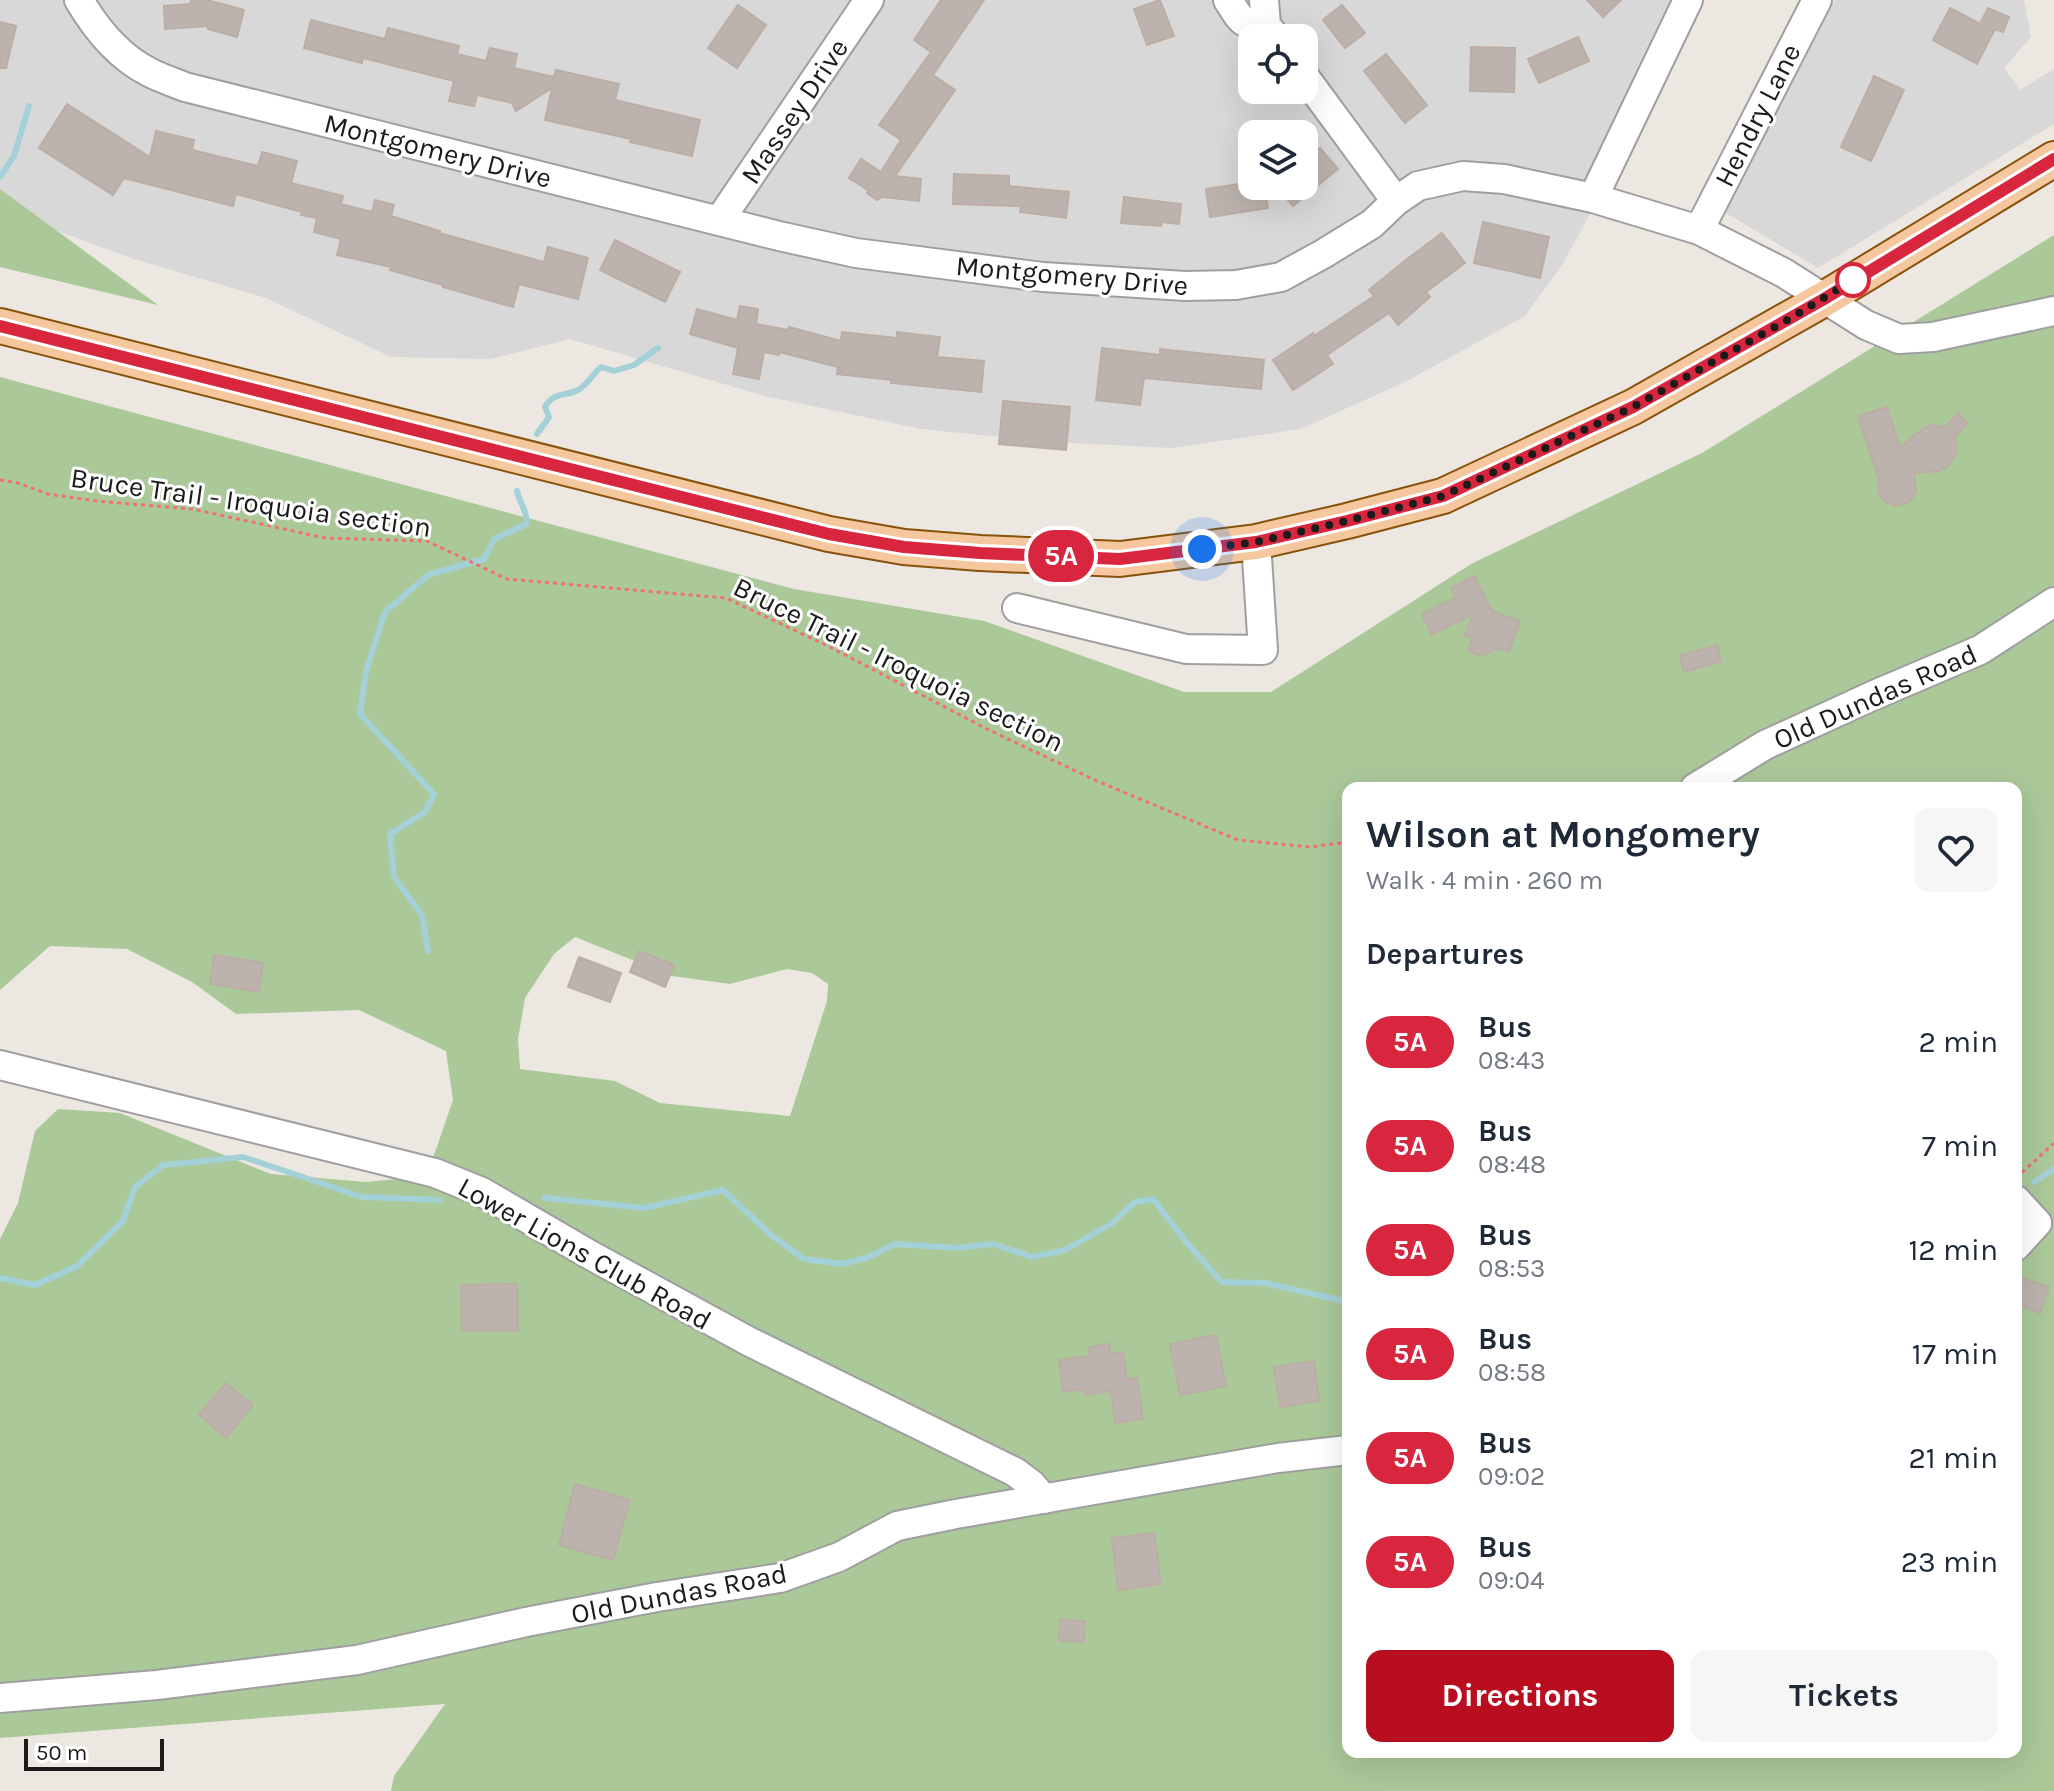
<!DOCTYPE html>
<meta charset="utf-8">
<style>
body{margin:0;font-family:Karla,sans-serif;background:#f6f6f7;color:#1f2937;height:100vh;display:flex;flex-direction:column;font-size:30px;white-space:nowrap}
*{box-sizing:border-box;margin:0}
p{font-size:26px;color:#747a83}
.icon{flex:none;width:44px;height:44px;fill:none;stroke:currentColor;stroke-width:2;stroke-linecap:round;stroke-linejoin:round}
.map{position:relative;flex:1;overflow:hidden}
.side{position:absolute;left:1342px;top:782px;width:680px;height:976px;display:flex;flex-direction:column;background:#fff;border-radius:16px;box-shadow:0 8px 32px #0002}
.side>*{flex:none}
.badge{padding:0 16px;border-radius:26px;font-size:28px;line-height:52px}
.tools{position:absolute;left:1238px;top:24px;display:grid;gap:16px}
.tools a{display:grid;place-items:center;width:80px;height:80px;border-radius:16px;background:#fff;box-shadow:0 8px 32px #0002;font-size:40px}
.scale{position:absolute;left:24px;bottom:20px;width:140px;box-sizing:border-box;padding-left:8px;border:4px solid #1b1b1b;border-top:0;font-size:22px;line-height:28px;white-space:nowrap;color:#1b1b1b;-webkit-text-stroke:6px #fff;paint-order:stroke}
.you{position:absolute;width:40px;height:40px;margin:-20px;border:6px solid #fff;border-radius:50%;background:#1a73e8;box-shadow:0 0 0 12px #1a73e833}
.map>.badge{position:absolute;translate:-50% -50%;box-shadow:0 0 0 4px #fff}
h2{padding:0 24px;font-size:30px;line-height:72px}
.round{display:grid;place-items:center;flex:none;width:84px;height:84px;border-radius:16px;background:#f6f6f7}
.head{display:flex;align-items:center;justify-content:space-between;height:136px;padding:0 24px}
h1{font-size:38px;font-weight:700;line-height:60px}
.cta{display:flex;gap:16px;margin-top:auto;padding:16px 24px}
.cta a{flex:1;height:92px;border-radius:16px;background:#b80e1f;color:#fff;font-size:32px;font-weight:700;line-height:92px;text-align:center}
.cta a+a{background:#f6f6f7;color:#1f2937}
ul{padding:0;list-style:none}
li{display:flex;align-items:center;gap:24px;height:104px;padding:0 24px}
li div{flex:1}
li b{display:block;font-size:30px}
li em{font-style:normal}
li .badge{min-width:88px;font-weight:700;text-align:center}
.map>svg:first-child{display:block}
.residential{fill:#d9d8d8;fill-rule:evenodd}
.forest{fill:#abc899;fill-rule:evenodd}
.lines{fill:none;stroke-linecap:round;stroke-linejoin:round}
.stream{stroke:#a4d0d7;stroke-width:6}
.building{fill:#bcb3ae;stroke:#bcada5;stroke-width:2}
.minor-casing{stroke:#9f9f9f;stroke-width:32}
.major-casing{stroke:#88520b;stroke-width:38}
.path{stroke:#ef7170;stroke-width:3;stroke-dasharray:4 4;stroke-linecap:butt}
.minor{stroke:#fff;stroke-width:28}
.major{stroke:#f4c79e;stroke-width:34}
.line-casing{stroke:#fff;stroke-width:18}
.line{stroke:#d7263d;stroke-width:12}
.walk{stroke:#1b1b1b;stroke-width:8;stroke-dasharray:0 14.4}
.stop-dot{fill:#fff;stroke:#d7263d;stroke-width:4}
.labels{text-anchor:middle;stroke-width:6;stroke-linejoin:round;paint-order:stroke}
.street-label{font-size:28px;fill:#1b1b1b;stroke:#fff}
</style>
<div class="map">
<svg width="2054" height="1791" viewBox="0 0 2054 1791">
<rect width="100%" height="100%" fill="#ece7e1"/>
<!-- residential -->
<g class="residential">
<path d="M0 0H1693L1595 205 1562 265 1525 316 1409 380 1301 429 1172 448 1050 442 921 429 765 396 570 339 491 359 391 357 266 298 131 258 0 210ZM1252 38H1304V90H1252ZM1252 134H1304V186H1252Z"/>
<polygon points="1835,0 2024,0 2031,37 2004,68 2020,90 2054,69 2054,124 1818,268 1724,212"/>
</g>
<!-- forest -->
<g class="forest">
<polygon points="0,189 158,305 0,267"/>
<path d="M2054 235V1791H391L394 1776 445 1704 0 1738V1239L18 1203 35 1131 58 1109 120 1113 271 1174 366 1182 417 1177 430 1167 453 1100 446 1051 359 1010 236 1014 192 982 127 949 50 946 0 990V377L794 589 984 621 1184 692H1271L1471 564 1702 453ZM1348 788H2016V1752H1348ZM575 937 672 976 730 984 787 969 812 973 828 984 827 1001 790 1116 660 1103 615 1081 520 1069 518 1039 525 998 554 954Z"/>
</g>
<g class="lines">
<!-- stream -->
<g class="stream">
<polyline points="0,177 14,156 29,106"/>
<path d="M537 434 549 417 545 407C555 391 564 397 578 390 586 386 594 373 601 367L614 371 634 365 658 348"/>
<path d="M428 951 422 915 394 877 390 834 425 812 434 794 360 714 366 671 385 612 428 575 484 559 494 539 527 524C527 509 520 505 517 491"/>
<polyline points="2034,1182 2054,1169"/>
<polyline points="545,1198 644,1208 723,1190 771,1235 804,1259 842,1264 869,1257 895,1244 957,1248 993,1244 1032,1257 1065,1250 1111,1224 1135,1202 1153,1199 1187,1243 1222,1282 1265,1283 1348,1302"/>
<polyline points="0,1278 35,1285 77,1266 123,1221 135,1187 163,1165 243,1157 362,1197 440,1200"/>
</g>
</g>
<!-- building -->
<g class="building">
<polygon points="191,0 207,0 244,10 237,37 208,29 208,26 165,29 164,6 190,4"/>
<polygon points="941,0 984,0 933,75 955,90 895,176 921,179 919,201 882,197 877,200 867,193 869,191 849,178 861,159 881,172 901,140 879,125 931,52 914,40"/>
<polygon points="1160,0 1174,36 1147,45 1134,9"/>
<polygon points="1587,0 1621,0 1603,17"/>
<polygon points="738,5 766,25 737,68 708,48"/>
<polygon points="1342,5 1365,33 1345,48 1323,20"/>
<polygon points="1950,8 1980,24 1988,8 2009,17 2003,32 1995,29 1977,64 1933,40"/>
<polygon points="311,20 385,39 388,28 459,46 457,54 486,61 490,48 517,54 514,68 554,77 556,70 619,84 615,100 700,120 692,156 630,142 631,139 545,120 552,88 516,111 512,103 477,95 474,106 449,101 454,81 363,58 362,63 304,48"/>
<polygon points="0,22 16,26 6,68 0,68"/>
<polygon points="1578,37 1589,61 1539,83 1528,59"/>
<polygon points="1471,47 1515,48 1514,92 1470,91"/>
<polygon points="1386,54 1427,105 1405,123 1364,71"/>
<polygon points="1874,76 1904,90 1871,161 1841,147"/>
<polygon points="67,104 150,157 156,131 194,140 192,150 258,166 262,152 297,161 291,183 343,196 341,204 372,212 375,200 394,205 391,216 440,231 439,233 544,262 548,247 588,258 578,299 519,284 513,307 443,287 443,285 390,270 391,267 337,255 341,239 314,232 317,218 301,215 302,212 236,194 233,206 124,178 113,195 39,148"/>
<polygon points="1320,148 1338,169 1293,206 1276,186 1304,186 1304,161"/>
<polygon points="954,174 1009,176 1009,186 1069,192 1066,218 1020,212 1021,206 953,204"/>
<polygon points="1252,182 1252,186 1264,186 1268,208 1210,217 1206,189"/>
<polygon points="1124,197 1181,204 1179,224 1162,222 1161,226 1121,223"/>
<polygon points="1483,222 1549,237 1540,278 1474,263"/>
<polygon points="1442,233 1465,263 1426,292 1430,297 1398,325 1389,313 1327,355 1333,364 1293,390 1273,360 1313,333 1314,336 1374,296 1369,290 1402,263"/>
<polygon points="615,240 680,272 665,302 600,270"/>
<polygon points="740,306 758,309 756,324 788,330 789,327 841,341 842,332 897,338 897,332 940,337 937,357 984,361 981,392 891,383 892,380 837,374 838,367 779,352 779,355 764,352 759,379 733,374 738,348 690,334 697,309 737,320"/>
<polygon points="1102,348 1160,355 1160,349 1264,360 1261,389 1144,378 1140,405 1096,400"/>
<polygon points="1003,401 1070,407 1066,450 999,444"/>
<polygon points="1887,407 1900,448 1925,427 1934,425 1944,428 1958,413 1968,423 1954,438 1957,445 1956,454 1948,466 1939,471 1914,473 1916,490 1913,497 1907,503 1896,506 1884,501 1878,491 1879,480 1858,416"/>
<polygon points="1474,576 1493,612 1520,621 1509,652 1498,648 1482,656 1468,651 1472,638 1465,636 1473,614 1432,635 1422,614 1456,597 1451,588"/>
<polygon points="1717,645 1721,661 1684,672 1680,656"/>
<polygon points="639,951 674,965 665,987 630,972"/>
<polygon points="214,955 263,963 259,992 210,984"/>
<polygon points="579,957 621,973 610,1002 568,987"/>
<polygon points="2016,1276 2049,1287 2040,1313 2016,1304"/>
<polygon points="517,1284 518,1331 462,1331 461,1285"/>
<polygon points="1216,1335 1226,1386 1180,1395 1170,1344"/>
<polygon points="1109,1344 1110,1353 1123,1352 1127,1379 1137,1378 1143,1419 1115,1423 1111,1391 1085,1395 1084,1389 1063,1392 1059,1360 1090,1356 1089,1347"/>
<polygon points="1314,1361 1319,1401 1280,1407 1274,1367"/>
<polygon points="226,1383 253,1405 226,1438 199,1415"/>
<polygon points="575,1484 630,1500 613,1560 559,1545"/>
<polygon points="1154,1533 1161,1584 1118,1590 1112,1538"/>
<polygon points="1060,1620 1085,1621 1084,1642 1059,1641"/>
</g>
<g class="lines">
<defs>
<g id="minor">
<path d="M79 0C96 29 119 57 149 72 160 78 173 82 185 87L779 236 856 253 1043 277 1185 286 1236 285 1281 277 1323 254 1372 224 1396 201 1418 186 1463 176 1504 179 1593 198 1699 230 1784 273 1866 325 1899 339 1933 337 2054 311"/>
<path d="M1228 0C1241 20 1241 26 1266 25"/>
<polyline points="1264,0 1266,25 1276,38"/>
<polyline points="1304,76 1396,201"/>
<polyline points="1593,198 1688,0"/>
<polyline points="719,221 869,0"/>
<polyline points="1699,230 1817,0"/>
<polyline points="1017,608 1186,649 1263,650 1256,542"/>
<polyline points="1695,788 1765,745 1872,696 1980,650 2054,602"/>
<polyline points="0,1065 435,1173 482,1192 592,1256 750,1342 1015,1472 1031,1484 1044,1499"/>
<polyline points="2016,1200 2037,1223"/>
<polyline points="2016,1246 2037,1223"/>
<polyline points="0,1698 157,1685 357,1660 526,1622 657,1597 780,1578 839,1557 897,1526 956,1514 1278,1458 1348,1450"/>
</g>
<polyline id="major" points="0,326 829,534 904,547 980,553 1120,559 1256,542 1347,521 1443,496 1633,407 1824,299 2054,159"/>
</defs>
<!-- minor casing -->
<use href="#minor" class="minor-casing"/>
<!-- major casing -->
<use href="#major" class="major-casing"/>
<!-- path -->
<g class="path">
<polyline points="0,480 18,483 48,494 96,501 192,509 325,538 427,541 507,579 726,598 828,646 987,729 1097,781 1238,840 1311,847 1348,842"/>
<polyline points="2016,1178 2054,1143"/>
</g>
<!-- minor -->
<use href="#minor" class="minor"/>
<!-- major -->
<use href="#major" class="major"/>
</g>
<g class="lines">
<defs>
<polyline id="line" points="0,326 829,534 904,547 980,553 1120,559 1256,542 1347,521 1443,496 1633,407 1824,299 2054,159"/>
</defs>
<!-- line casing -->
<use href="#line" class="line-casing"/>
<!-- line -->
<use href="#line" class="line"/>
<!-- walk -->
<polyline class="walk" points="1202,549 1256,542 1347,521 1443,496 1633,407 1789,319 1853,280"/>
</g>
<!-- markers -->
<circle class="stop-dot" cx="1853" cy="280" r="16"/>
<g class="labels">
<!-- street labels -->
<g class="street-label">
<text transform="translate(794 111) rotate(-56)" y="10">Massey Drive</text>
<text transform="translate(1757 115) rotate(-63)" y="10">Hendry Lane</text>
<text transform="translate(438 150) rotate(14)" y="10">Montgomery Drive</text>
<text transform="translate(1072 275) rotate(5)" y="10">Montgomery Drive</text>
<text transform="translate(251 502) rotate(8)" y="10">Bruce Trail - Iroquoia section</text>
<text transform="translate(899 664) rotate(26)" y="10">Bruce Trail - Iroquoia section</text>
<text transform="translate(1875 696) rotate(-24)" y="10">Old Dundas Road</text>
<text transform="translate(585 1253) rotate(29)" y="10">Lower Lions Club Road</text>
<text transform="translate(679 1593) rotate(-11)" y="10">Old Dundas Road</text>
</g>
</g>
</svg>
<div class="tools">
<a><svg class="icon" aria-label="locate" viewBox="0 0 24 24"><circle cx="12" cy="12" r="6"/><path d="M12 2v4M12 18v4M2 12h4M18 12h4"/></svg></a>
<a><svg class="icon" aria-label="layers" viewBox="0 0 24 24"><path d="M12 4l9 5-9 5-9-5zM3 14l9 5 9-5"/></svg></a>
</div>
<div class="scale">50 m</div>
<div class="you" style="left:1202px;top:549px"></div>
<b class="badge" style="left:1061px;top:556px;background:#d7263d;color:#fff">5A</b>
<section class="side">
<div class="head"><div><h1>Wilson at Mongomery</h1><p>Walk · 4 min · 260 m</p></div><a class="round"><svg class="icon" aria-label="heart" viewBox="0 0 24 24"><path d="M12 20l-8-8c-3-5 5-10 8-4 3-6 11-1 8 4z"/></svg></a></div>
<h2>Departures</h2>
<ul>
<li><span class="badge" style="background:#d7263d;color:#fff">5A</span><div><b>Bus</b><p>08:43</p></div><em>2 min</em></li>
<li><span class="badge" style="background:#d7263d;color:#fff">5A</span><div><b>Bus</b><p>08:48</p></div><em>7 min</em></li>
<li><span class="badge" style="background:#d7263d;color:#fff">5A</span><div><b>Bus</b><p>08:53</p></div><em>12 min</em></li>
<li><span class="badge" style="background:#d7263d;color:#fff">5A</span><div><b>Bus</b><p>08:58</p></div><em>17 min</em></li>
<li><span class="badge" style="background:#d7263d;color:#fff">5A</span><div><b>Bus</b><p>09:02</p></div><em>21 min</em></li>
<li><span class="badge" style="background:#d7263d;color:#fff">5A</span><div><b>Bus</b><p>09:04</p></div><em>23 min</em></li>
</ul>
<div class="cta"><a>Directions</a><a>Tickets</a></div>
</section>
</div>
